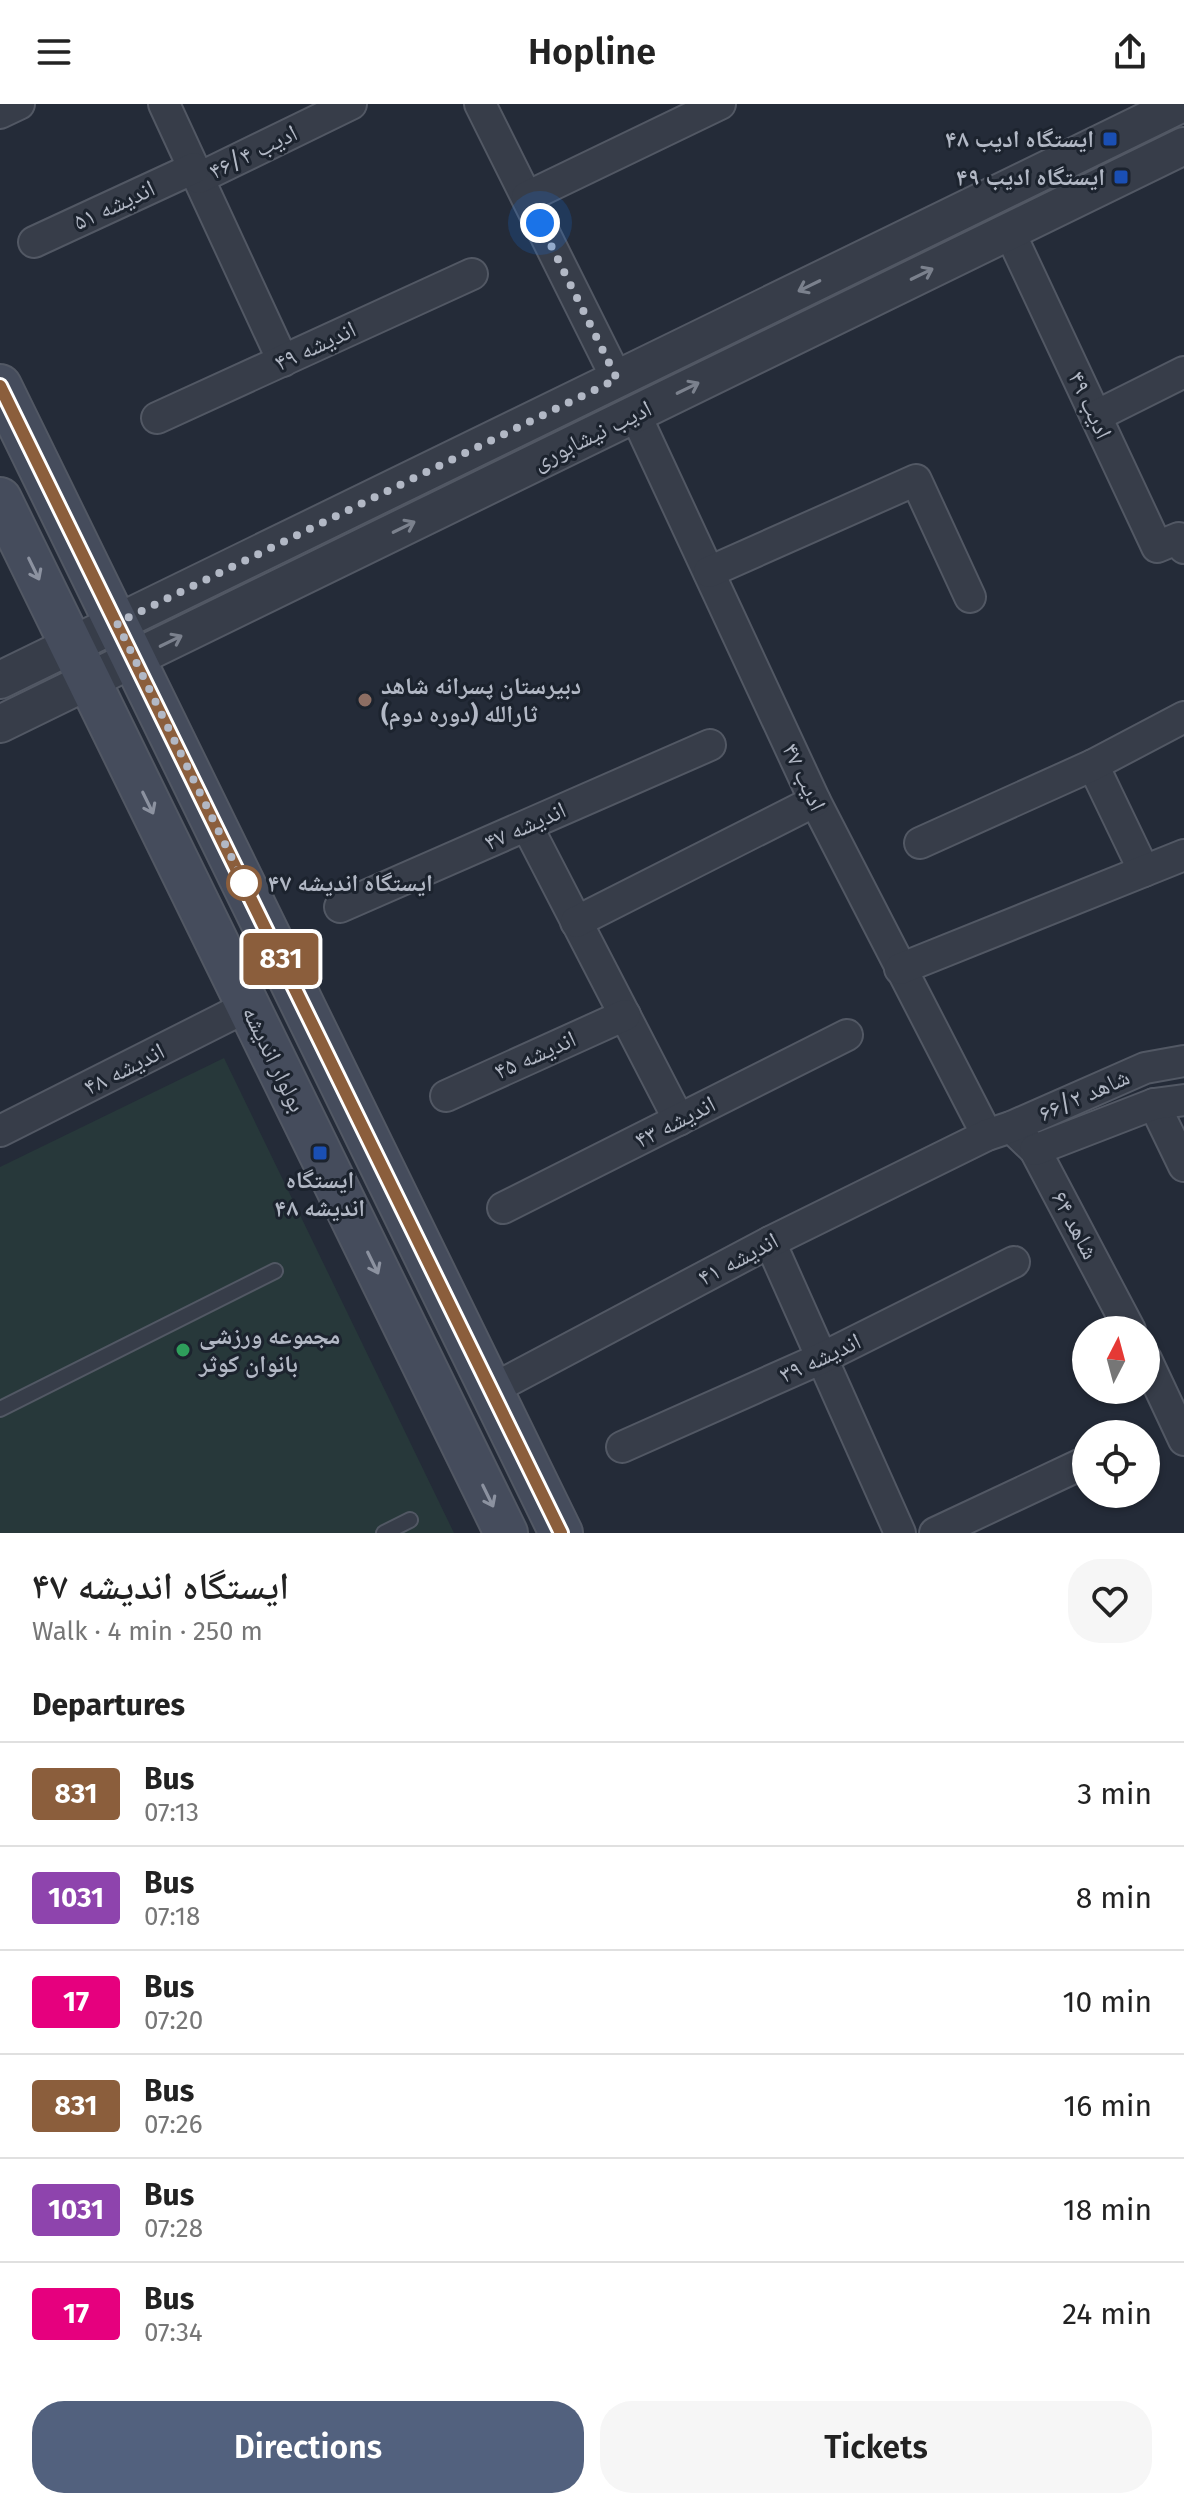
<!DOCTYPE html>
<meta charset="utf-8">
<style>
body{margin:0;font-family:"Fira Sans","Noto Naskh Arabic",sans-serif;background:#f6f6f6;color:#222;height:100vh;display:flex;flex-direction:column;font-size:30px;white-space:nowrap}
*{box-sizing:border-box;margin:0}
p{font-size:26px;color:#767676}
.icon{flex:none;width:44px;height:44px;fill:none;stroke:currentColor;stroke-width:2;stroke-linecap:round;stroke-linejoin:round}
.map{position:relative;height:1429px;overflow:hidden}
.side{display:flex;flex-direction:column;background:#fff;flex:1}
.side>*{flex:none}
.badge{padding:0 16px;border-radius:6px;font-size:28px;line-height:52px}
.needle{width:52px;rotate:6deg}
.buttons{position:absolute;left:1072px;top:1212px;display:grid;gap:16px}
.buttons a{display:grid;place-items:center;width:88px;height:88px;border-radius:50%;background:#fff;box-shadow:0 2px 6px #0004;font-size:40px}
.you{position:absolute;width:40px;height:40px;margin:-20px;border:6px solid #fff;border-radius:50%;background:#1a73e8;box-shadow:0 0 0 12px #1a73e833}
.map>.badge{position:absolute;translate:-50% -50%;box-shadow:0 0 0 4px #fff}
h2{padding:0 32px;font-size:30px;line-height:72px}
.round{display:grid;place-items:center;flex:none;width:84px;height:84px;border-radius:32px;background:#f6f6f6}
.summary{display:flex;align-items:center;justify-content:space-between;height:136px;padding:0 32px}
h1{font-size:38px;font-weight:600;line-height:60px}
.action{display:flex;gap:16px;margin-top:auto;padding:16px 32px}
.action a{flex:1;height:92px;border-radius:32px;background:#52617e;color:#fff;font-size:32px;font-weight:600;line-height:92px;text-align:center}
.action a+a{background:#f6f6f6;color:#222}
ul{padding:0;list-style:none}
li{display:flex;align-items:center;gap:24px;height:104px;padding:0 32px;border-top:2px solid #e0e0e0}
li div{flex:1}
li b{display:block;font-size:30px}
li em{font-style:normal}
li .badge{min-width:88px;font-weight:700;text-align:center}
header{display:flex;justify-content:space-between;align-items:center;height:104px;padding:0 32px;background:#fff;font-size:36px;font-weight:600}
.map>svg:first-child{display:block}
.green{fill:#27383a}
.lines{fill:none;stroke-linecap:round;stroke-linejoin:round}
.service-casing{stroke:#525864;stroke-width:18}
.minor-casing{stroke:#525864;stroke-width:34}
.tertiary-casing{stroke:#525864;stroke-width:40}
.secondary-casing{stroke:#525864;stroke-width:46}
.service{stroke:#373d49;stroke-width:14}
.minor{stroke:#373d49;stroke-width:30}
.tertiary{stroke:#373d49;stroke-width:36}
.secondary{stroke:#454c5c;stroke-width:42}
.oneway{stroke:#7b818d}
.oneway2{stroke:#8c92a0}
.line-casing{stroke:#fff;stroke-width:18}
.line{stroke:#8b5e3c;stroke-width:12}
.walk{stroke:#b2b8c5;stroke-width:8;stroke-dasharray:0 14.4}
.transit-dot{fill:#1a4fb4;stroke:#1c232e;stroke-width:3}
.education-dot{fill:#8d6e63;stroke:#1c232e;stroke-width:3}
.stop-dot{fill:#fff;stroke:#8b5e3c;stroke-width:4}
.leisure-dot{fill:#2e9e5b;stroke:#1c232e;stroke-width:3}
.labels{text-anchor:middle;stroke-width:6;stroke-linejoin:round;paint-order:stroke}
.poi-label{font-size:24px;font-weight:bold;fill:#b2b8c5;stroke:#1c232e;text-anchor:end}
.street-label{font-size:24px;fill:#b2b8c5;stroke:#1c232e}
.stop-label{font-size:24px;font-weight:bold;fill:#b2b8c5;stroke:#1c232e;text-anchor:start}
</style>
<header><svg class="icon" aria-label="menu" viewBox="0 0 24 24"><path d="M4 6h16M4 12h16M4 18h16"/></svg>Hopline<svg class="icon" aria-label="share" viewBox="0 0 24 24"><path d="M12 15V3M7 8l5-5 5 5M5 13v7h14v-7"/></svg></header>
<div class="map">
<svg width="1184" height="1429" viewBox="0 0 1184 1429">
<rect width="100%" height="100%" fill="#242b38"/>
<!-- green -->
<polygon class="green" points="224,954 454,1429 0,1429 0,1063"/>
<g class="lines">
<defs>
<g id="service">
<polyline points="0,1305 275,1167"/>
<polyline points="384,1429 410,1416"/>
</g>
<g id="minor">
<polyline points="164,0 283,257"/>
<polyline points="480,0 617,275"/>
<polyline points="0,9 19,0"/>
<polyline points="199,74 351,0"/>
<polyline points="527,93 720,0"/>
<polyline points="1009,127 1157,443 1179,434 1184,444"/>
<polyline points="34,138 194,64"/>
<polyline points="635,310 815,697 987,1031"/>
<polyline points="1096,312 1184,268"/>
<polyline points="157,314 472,170"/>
<polyline points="709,468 916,376 970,493"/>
<polyline points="1093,661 1144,767"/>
<polyline points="527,722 679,1016"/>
<polyline points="920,739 1093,661 1184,613"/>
<polyline points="340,803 710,641"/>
<polyline points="576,818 815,697"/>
<polyline points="900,865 1184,751"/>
<polyline points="446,992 625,911"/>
<polyline points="1154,1000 1184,1062"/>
<polyline points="1011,1023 1035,1046 1130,1226"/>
<polyline points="0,1027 248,902"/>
<polyline points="1035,1046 1154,1000 1184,996"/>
<polyline points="503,1104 847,931"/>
<polyline points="770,1138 900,1429"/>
<polyline points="1146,1255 1184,1336"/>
<polyline points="491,1286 770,1138 987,1031 1011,1023 1145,964 1184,957"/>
<polyline points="622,1343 822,1254 1014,1158"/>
<polyline points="935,1429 1086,1358"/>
</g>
<g id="tertiary">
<polyline points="0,576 1181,0"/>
<polyline points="0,620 1184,42"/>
</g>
<g id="secondary">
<polyline points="0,282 561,1429"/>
<polyline points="0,395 506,1429"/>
</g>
</defs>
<!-- service casing -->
<use href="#service" class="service-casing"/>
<!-- minor casing -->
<use href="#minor" class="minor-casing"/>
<!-- tertiary casing -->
<use href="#tertiary" class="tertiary-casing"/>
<!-- secondary casing -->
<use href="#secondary" class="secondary-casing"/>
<!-- service -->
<use href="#service" class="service"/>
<!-- minor -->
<use href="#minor" class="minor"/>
<!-- tertiary -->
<use href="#tertiary" class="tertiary"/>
<!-- secondary -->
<use href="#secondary" class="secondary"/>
</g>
<!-- one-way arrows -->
<defs><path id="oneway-shaft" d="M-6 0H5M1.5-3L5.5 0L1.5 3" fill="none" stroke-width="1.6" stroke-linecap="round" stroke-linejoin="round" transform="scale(2)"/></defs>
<g class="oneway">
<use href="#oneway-shaft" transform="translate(922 170) rotate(-26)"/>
<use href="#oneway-shaft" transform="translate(809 182) rotate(154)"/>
<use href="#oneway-shaft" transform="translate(688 284) rotate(-26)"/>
<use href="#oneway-shaft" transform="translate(404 423) rotate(-26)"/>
<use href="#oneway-shaft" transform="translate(171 537) rotate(-26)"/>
</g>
<g class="oneway2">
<use href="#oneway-shaft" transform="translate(34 465) rotate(64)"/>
<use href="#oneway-shaft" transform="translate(148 699) rotate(64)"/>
<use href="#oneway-shaft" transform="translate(373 1159) rotate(64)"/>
<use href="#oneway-shaft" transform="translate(488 1392) rotate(64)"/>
</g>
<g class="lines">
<defs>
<polyline id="line" points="0,282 561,1429"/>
</defs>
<!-- line casing -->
<use href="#line" class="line-casing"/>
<!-- line -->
<use href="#line" class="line"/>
<!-- walk -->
<polyline class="walk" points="244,779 117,519 617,275 540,119"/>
</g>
<!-- markers -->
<g class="transit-dot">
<rect x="1102" y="27" width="16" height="16" rx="4"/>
<rect x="1113" y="65" width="16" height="16" rx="4"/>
<rect x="312" y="1041" width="16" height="16" rx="4"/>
</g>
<circle class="education-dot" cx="365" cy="596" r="8"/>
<circle class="stop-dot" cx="244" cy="779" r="16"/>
<circle class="leisure-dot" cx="183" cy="1246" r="8"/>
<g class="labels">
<!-- poi labels -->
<g class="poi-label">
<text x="1094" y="43">ایستگاه ادیب ۴۸</text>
<text x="1105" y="81">ایستگاه ادیب ۴۹</text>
<text x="381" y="590" text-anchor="start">دبیرستان پسرانه شاهد<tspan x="381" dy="28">ثارالله (دوره دوم)</tspan></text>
<text x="320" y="1084" text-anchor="middle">ایستگاه<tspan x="320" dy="28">اندیشه ۴۸</tspan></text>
<text x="199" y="1240" text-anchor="start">مجموعه ورزشی<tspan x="199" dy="28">بانوان کوثر</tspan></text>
</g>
<!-- street labels -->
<g class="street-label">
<text transform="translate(253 48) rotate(-26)" y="8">ادیب ۴۶/۴</text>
<text transform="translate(114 101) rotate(-25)" y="8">اندیشه ۵۱</text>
<text transform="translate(315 242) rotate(-25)" y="8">اندیشه ۴۹</text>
<text transform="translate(1090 301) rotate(65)" y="8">ادیب ۴۹</text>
<text transform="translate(592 331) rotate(-26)" y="8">ادیب نیشابوری</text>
<text transform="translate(804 673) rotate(65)" y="8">ادیب ۴۷</text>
<text transform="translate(525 722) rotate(-24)" y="8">اندیشه ۴۷</text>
<text transform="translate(535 951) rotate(-24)" y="8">اندیشه ۴۵</text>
<text transform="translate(274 955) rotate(64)" y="8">بولوار اندیشه</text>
<text transform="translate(124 965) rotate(-27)" y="8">اندیشه ۴۸</text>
<text transform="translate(1084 991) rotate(-24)" y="8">شاهد ۶۶/۲</text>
<text transform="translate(675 1018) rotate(-27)" y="8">اندیشه ۴۳</text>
<text transform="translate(1075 1121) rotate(62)" y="8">شاهد ۶۴</text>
<text transform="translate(738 1155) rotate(-28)" y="8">اندیشه ۴۱</text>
<text transform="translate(820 1254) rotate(-25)" y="8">اندیشه ۳۹</text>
</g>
<!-- stop labels -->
<g class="stop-label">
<text x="268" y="787">ایستگاه اندیشه ۴۷</text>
</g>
</g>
</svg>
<div class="buttons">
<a><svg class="needle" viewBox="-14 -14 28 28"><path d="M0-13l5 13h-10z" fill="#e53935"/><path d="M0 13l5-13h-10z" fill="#767676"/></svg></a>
<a><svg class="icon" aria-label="locate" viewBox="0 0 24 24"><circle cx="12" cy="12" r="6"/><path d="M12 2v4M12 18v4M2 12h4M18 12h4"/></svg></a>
</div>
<div class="you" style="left:540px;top:119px"></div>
<b class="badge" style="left:281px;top:855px;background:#8b5e3c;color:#fff">831</b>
</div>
<section class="side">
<div class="summary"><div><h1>ایستگاه اندیشه ۴۷</h1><p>Walk · 4 min · 250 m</p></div><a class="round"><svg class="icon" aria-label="heart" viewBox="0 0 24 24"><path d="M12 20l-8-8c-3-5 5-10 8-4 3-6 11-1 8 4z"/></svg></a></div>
<h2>Departures</h2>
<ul>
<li><span class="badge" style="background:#8b5e3c;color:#fff">831</span><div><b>Bus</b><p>07:13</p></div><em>3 min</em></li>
<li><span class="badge" style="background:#8e44ad;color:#fff">1031</span><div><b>Bus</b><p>07:18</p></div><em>8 min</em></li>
<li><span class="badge" style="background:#e6007e;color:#fff">17</span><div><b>Bus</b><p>07:20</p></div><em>10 min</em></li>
<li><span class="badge" style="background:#8b5e3c;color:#fff">831</span><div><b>Bus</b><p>07:26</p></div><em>16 min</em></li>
<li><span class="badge" style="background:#8e44ad;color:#fff">1031</span><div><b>Bus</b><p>07:28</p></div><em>18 min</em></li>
<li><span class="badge" style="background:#e6007e;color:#fff">17</span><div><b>Bus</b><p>07:34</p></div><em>24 min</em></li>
</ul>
<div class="action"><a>Directions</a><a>Tickets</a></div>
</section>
